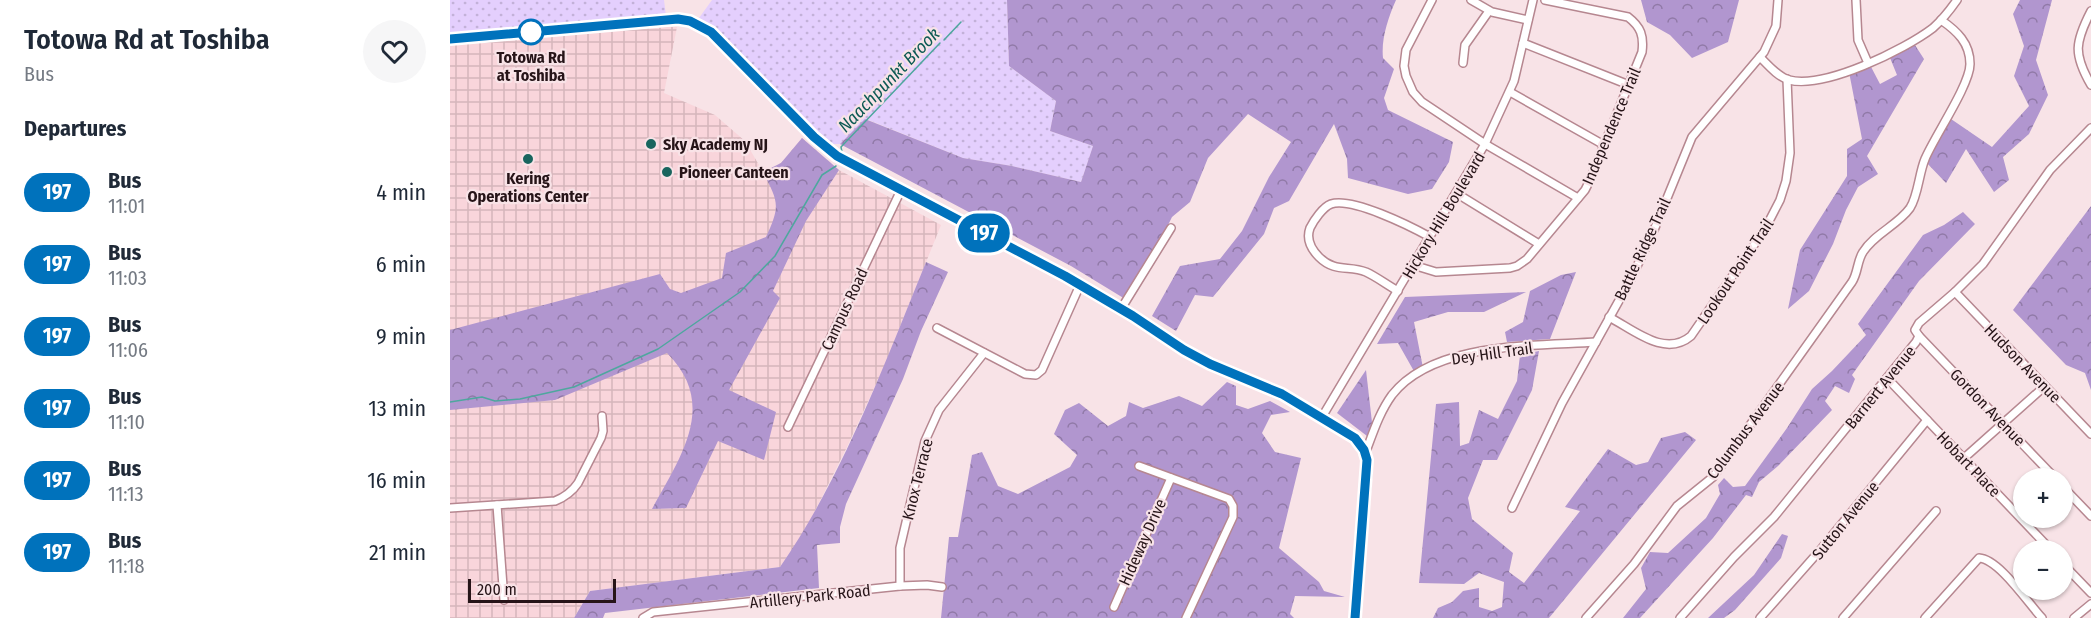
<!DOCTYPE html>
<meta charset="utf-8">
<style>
body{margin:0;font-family:"Fira Sans Condensed",sans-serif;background:#f6f6f7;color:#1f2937;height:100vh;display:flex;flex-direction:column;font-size:22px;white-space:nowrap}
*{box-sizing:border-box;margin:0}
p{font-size:20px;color:#747a83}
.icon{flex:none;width:33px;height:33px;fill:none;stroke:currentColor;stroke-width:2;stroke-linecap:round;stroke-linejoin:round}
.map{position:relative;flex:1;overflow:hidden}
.drawer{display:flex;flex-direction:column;background:#fff;width:450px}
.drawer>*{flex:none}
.badge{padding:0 12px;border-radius:20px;font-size:21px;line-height:39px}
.controls{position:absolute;left:1563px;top:468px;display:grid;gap:12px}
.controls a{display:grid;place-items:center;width:60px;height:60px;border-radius:50%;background:#fff;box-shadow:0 2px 4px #0004;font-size:30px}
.scale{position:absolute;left:18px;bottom:15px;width:148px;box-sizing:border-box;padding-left:6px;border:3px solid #261418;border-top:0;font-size:16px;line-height:21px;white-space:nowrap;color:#261418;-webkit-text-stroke:4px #f8e3e7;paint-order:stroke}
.map>.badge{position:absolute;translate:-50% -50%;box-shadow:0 0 0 3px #fff}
h2{padding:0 24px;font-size:22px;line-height:54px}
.round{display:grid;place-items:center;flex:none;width:63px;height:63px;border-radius:32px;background:#f6f6f7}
.headline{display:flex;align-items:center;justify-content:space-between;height:102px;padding:0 24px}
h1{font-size:28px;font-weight:600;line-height:45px}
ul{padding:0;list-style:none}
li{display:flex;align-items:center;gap:18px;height:72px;padding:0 24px}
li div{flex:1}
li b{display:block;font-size:22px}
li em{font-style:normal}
li .badge{min-width:66px;font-weight:700;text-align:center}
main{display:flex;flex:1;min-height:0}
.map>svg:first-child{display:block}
.industrial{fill:url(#industrial-grid)}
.grass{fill:url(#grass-dots)}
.forest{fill:url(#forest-crowns)}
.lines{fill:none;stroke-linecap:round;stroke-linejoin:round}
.stream{stroke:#4ea79e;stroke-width:1.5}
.minor-casing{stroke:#b68790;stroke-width:10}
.major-casing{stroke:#b68790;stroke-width:11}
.minor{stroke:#fff;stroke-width:7}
.major{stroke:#fff;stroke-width:8}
.line-casing{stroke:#fff;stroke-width:14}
.line{stroke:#0072bc;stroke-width:9}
.stop-dot{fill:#fff;stroke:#0072bc;stroke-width:3}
.poi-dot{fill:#19655e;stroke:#f8e3e7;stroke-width:2}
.labels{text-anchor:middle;stroke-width:4.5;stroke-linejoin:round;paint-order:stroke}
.stop-label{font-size:16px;font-weight:bold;fill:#261418;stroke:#f8e3e7}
.street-label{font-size:16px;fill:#261418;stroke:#f8e3e7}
.poi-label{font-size:16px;font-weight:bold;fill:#261418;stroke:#f8e3e7;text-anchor:start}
.water-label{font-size:18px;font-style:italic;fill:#0d5a54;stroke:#f8e3e7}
</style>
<main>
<section class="drawer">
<div class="headline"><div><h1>Totowa Rd at Toshiba</h1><p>Bus</p></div><a class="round"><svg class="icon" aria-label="heart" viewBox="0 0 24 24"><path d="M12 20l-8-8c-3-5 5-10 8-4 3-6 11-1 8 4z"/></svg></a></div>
<h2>Departures</h2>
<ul>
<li><span class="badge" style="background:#0072bc;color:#fff">197</span><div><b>Bus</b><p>11:01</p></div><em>4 min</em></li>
<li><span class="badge" style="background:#0072bc;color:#fff">197</span><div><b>Bus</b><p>11:03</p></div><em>6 min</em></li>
<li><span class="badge" style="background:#0072bc;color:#fff">197</span><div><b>Bus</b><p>11:06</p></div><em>9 min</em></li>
<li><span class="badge" style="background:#0072bc;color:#fff">197</span><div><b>Bus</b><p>11:10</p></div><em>13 min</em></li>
<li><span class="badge" style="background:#0072bc;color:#fff">197</span><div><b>Bus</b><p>11:13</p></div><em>16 min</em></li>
<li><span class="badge" style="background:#0072bc;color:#fff">197</span><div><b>Bus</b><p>11:18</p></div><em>21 min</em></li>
</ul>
</section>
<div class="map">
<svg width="1641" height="618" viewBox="0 0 1641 618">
<defs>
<pattern id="industrial-grid" width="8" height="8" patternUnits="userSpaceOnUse" patternTransform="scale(1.5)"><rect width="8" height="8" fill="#f9d5db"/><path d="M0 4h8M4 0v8" fill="none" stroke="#d5b6bb"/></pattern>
<pattern id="grass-dots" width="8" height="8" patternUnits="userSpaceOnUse" patternTransform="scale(1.5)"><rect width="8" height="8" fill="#e4cffd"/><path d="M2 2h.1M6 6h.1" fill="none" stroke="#c3b1d8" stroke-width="1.8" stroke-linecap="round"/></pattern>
<pattern id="forest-crowns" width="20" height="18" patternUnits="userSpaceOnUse" patternTransform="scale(1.5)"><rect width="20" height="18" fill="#b196cf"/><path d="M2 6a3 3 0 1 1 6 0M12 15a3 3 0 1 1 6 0" fill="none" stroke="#9079a7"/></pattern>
</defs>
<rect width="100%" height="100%" fill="#f8e3e7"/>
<!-- industrial -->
<polygon class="industrial" points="215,27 227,27 214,93 265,115 295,141 313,172 331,163 352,138 389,170 491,225 433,369 397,447 354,533 330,567 140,591 124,618 0,618 0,45"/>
<!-- grass -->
<g class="grass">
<polygon points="0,0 214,0 216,16 0,34"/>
<polygon points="262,0 557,0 559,66 606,101 600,131 643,146 631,182 562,166 513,158 416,119 390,144 378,144 263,28 249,18"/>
</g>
<!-- forest -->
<g class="forest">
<path d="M557 0H946C938 18 931 39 933 58L944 69 934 98 938 110 1003 142 999 162 982 189 958 194 898 178 897 159 884 124 839 201 824 208 814 234 763 297 745 295 726 331 702 316 730 266 770 259 792 231 819 177 841 142 798 114 758 158 740 202 722 217 680 302 621 266 390 144 415 119 513 158 562 166 631 182 643 146 600 131 606 101 559 66Z"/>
<polygon points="1191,0 1289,0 1278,42 1242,58 1220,35 1197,22"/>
<polygon points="1570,0 1602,0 1586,60 1598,95 1579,134 1553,157 1559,180 1544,192 1516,149 1496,183 1475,161 1501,119 1542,147 1579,106 1564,76 1574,46 1563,14"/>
<polygon points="1463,42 1474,59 1417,156 1428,174 1408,187 1396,210 1383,244 1359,291 1338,309 1350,250 1397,176 1397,149 1412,139 1399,72 1419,63 1430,84 1447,75 1438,53"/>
<path d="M352 138 389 170 356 221 323 291 330 298 279 390 326 412 314 460 268 441 236 508 202 509C230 457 269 405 217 353L105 400 0 410V330L210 274 220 289 231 293 272 278 276 253 316 237C331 205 328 202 313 172L331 163Z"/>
<polygon points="1641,206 1641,390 1635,373 1616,365 1563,310"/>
<polygon points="1513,212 1525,224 1469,281 1402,375 1405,379 1399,393 1385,386 1375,401 1382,410 1328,466 1309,482 1302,497 1296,495 1263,538 1190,618 1173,618 1196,589 1191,568 1200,552 1218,553 1256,518 1270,494 1268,485 1274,478 1283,487 1295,486 1337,428 1362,389 1382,371 1416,335 1408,324 1473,235 1494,225"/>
<path d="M476 262 498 272 471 331 453 379 396 504 390 527V543L367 545 369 588 155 613 153 618H124L140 591 330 567C392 478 435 363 476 262Z"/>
<polygon points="1126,272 1100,339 1057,342 1055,332 1073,322 1080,291 1111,275"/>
<polygon points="1076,292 1034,312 998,312 964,322 973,368 965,373 948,343 927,344 955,297"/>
<polygon points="1089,351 1082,390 1047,460 1033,460 1018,498 1022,519 1063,553 1059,572 1074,583 1130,511 1115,507 1158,449 1186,465 1198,462 1211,438 1235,432 1246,440 1099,618 983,618 988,608 1002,602 1013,591 1029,588 1029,607 1042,611 1052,607 1054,582 1029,573 1014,584 969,583 986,404 1009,402 1010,446 1019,443 1029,410 1048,419 1067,381 1070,355"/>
<polygon points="916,370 923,431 917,436 887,413"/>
<polygon points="777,382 786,386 786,405 798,409 820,401 840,412 821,415 812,433 825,452 851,458 829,548 869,582 874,591 895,597 845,596 840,614 844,618 491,618 499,537 508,537 522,455 532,452 548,486 568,494 620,467 627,455 604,434 615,410 629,403 658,426 676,416 679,402 693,408 729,396 752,406"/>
<polygon points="1332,534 1338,536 1331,558 1285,610 1274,618 1258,618 1304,575"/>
</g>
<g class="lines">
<!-- stream -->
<g class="stream">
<polyline points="494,40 511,22"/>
<polyline points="392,152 391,147 490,43"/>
<polyline points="0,402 32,397 45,401 70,399 124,387 208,349 290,292 325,256 372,175 386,166"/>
</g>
<defs>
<g id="minor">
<polyline points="982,0 956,50 954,66 956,76 963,92 972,102 1035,144 1128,198"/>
<polyline points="1021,0 1042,12 1078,20"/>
<polyline points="1406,0 1408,40 1418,63"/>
<path d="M1641 11C1625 42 1623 54 1641 85"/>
<polyline points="1073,43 1179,85"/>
<path d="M1310 57C1318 65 1328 77 1339 80 1375 89 1454 50 1483 28 1492 20 1500 10 1507 0"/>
<polyline points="1013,63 1015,45 1039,11"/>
<polyline points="1060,92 1154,145"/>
<polyline points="1006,193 1089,244"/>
<path d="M963 265 986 272 1060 268 1067 266 1077 259 1135 190 1139 182 1192 52C1194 36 1191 27 1178 17L1095 0"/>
<path d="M948 291C937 285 927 277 916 272 899 265 885 273 869 257 861 249 856 239 860 228 864 220 873 207 881 204 902 197 960 226 980 237"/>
<polyline points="1505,292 1641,434"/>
<polyline points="671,309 721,228"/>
<path d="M1159 317C1184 330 1215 358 1241 336L1315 229 1330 200 1336 181 1340 153 1337 79"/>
<polyline points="487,328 575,374 586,375 592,370 630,285"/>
<polyline points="1469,336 1605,478"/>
<polyline points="1437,378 1601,550"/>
<polyline points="872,417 1035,144 1064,81 1083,0"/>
<polyline points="338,427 451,190"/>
<path d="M915 454C923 433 929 413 942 395 983 342 1084 346 1146 342"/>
<polyline points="1513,459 1595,386"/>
<polyline points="689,466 779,499 783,506 783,517 736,618"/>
<polyline points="1612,486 1641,516"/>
<polyline points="47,505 54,600"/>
<path d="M0 508 105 501C115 497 122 492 128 483L151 438 153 431 152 416"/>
<polyline points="1062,508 1112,403 1181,279 1204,230 1242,137 1314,52 1326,26 1328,0"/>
<polyline points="1612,563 1641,593"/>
<polyline points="450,586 450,548 475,441 489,410 534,353"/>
<polyline points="664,607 721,478"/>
<polyline points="193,618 203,612 450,586 477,585 492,587"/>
<path d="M1136 618 1184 564 1227 506 1263 477 1402 282C1408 273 1407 261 1413 252 1424 234 1448 225 1460 208 1468 196 1469 173 1475 159 1484 137 1520 85 1520 64 1520 43 1507 31 1491 20"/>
<polyline points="1230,618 1284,557 1324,517 1466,342 1469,336 1465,330 1469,323 1505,292 1533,264 1600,170 1641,128"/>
<polyline points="1310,618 1372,548 1477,420"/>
<polyline points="1393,618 1486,511"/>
<path d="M1475 618 1529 558C1549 559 1578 603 1592 618"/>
<polyline points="1624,618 1641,604"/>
</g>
<polyline id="major" points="0,39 227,19 240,21 261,32 364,137 387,157 615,276 683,316 734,350 760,364 832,394 905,438 915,454 917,473 905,618"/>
</defs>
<!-- minor casing -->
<use href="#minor" class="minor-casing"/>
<!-- major casing -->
<use href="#major" class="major-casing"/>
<!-- minor -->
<use href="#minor" class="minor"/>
<!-- major -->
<use href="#major" class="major"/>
</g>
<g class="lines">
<defs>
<polyline id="line" points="0,39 228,19 240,21 261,32 364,137 387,156 615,276 683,316 734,350 760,364 832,394 905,438 914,450 917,460 905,618"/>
</defs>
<!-- line casing -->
<use href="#line" class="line-casing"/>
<!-- line -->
<use href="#line" class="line"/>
</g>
<!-- markers -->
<circle class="stop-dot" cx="81" cy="32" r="12"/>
<g class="poi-dot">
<circle cx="201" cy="144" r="6"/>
<circle cx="78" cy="159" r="6"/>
<circle cx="217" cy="172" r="6"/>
</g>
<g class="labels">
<!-- stop labels -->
<g class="stop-label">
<text x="81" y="63">Totowa Rd<tspan x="81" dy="18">at Toshiba</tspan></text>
</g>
<!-- street labels -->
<g class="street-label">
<text transform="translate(1161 126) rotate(-67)" y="6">Independence Trail</text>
<text transform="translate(993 215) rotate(-59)" y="6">Hickory Hill Boulevard</text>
<text transform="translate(1192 249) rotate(-65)" y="6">Battle Ridge Trail</text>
<text transform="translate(1285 271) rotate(-56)" y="6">Lookout Point Trail</text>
<text transform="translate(394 309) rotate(-65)" y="6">Campus Road</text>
<text transform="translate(1042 353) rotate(-8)" y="6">Dey Hill Trail</text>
<text transform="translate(1573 363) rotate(46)" y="6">Hudson Avenue</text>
<text transform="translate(1430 387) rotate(-51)" y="6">Barnert Avenue</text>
<text transform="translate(1538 407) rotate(46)" y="6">Gordon Avenue</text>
<text transform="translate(1295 430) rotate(-53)" y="6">Columbus Avenue</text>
<text transform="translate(1519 464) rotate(46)" y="6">Hobart Place</text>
<text transform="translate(467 479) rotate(-76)" y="6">Knox Terrace</text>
<text transform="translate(1395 520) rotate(-51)" y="6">Sutton Avenue</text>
<text transform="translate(692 542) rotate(-66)" y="6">Hideway Drive</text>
<text transform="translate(360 596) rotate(-6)" y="6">Artillery Park Road</text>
</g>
<!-- poi labels -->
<g class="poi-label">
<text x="213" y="150">Sky Academy NJ</text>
<text x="229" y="178">Pioneer Canteen</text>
<text x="78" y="184" text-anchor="middle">Kering<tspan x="78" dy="18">Operations Center</tspan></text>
</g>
<!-- water labels -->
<g class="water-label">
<text transform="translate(439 80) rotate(-46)" y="6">Naachpunkt Brook</text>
</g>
</g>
</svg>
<div class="controls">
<a>+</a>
<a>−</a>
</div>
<div class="scale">200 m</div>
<b class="badge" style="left:534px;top:233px;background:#0072bc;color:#fff">197</b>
</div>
</main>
